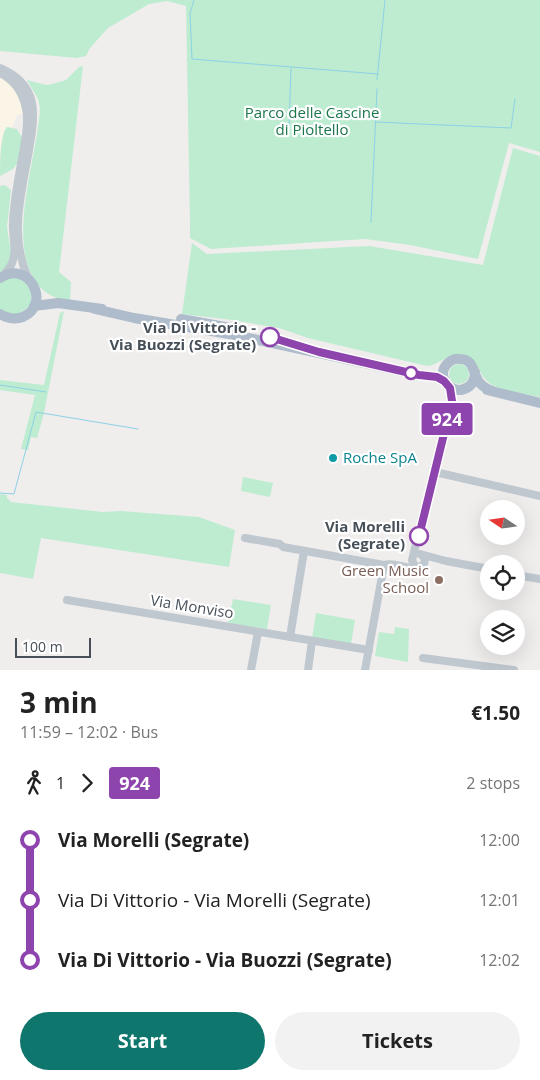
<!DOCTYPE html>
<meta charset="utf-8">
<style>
body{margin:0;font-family:"Open Sans",sans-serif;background:#f2f2f2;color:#222;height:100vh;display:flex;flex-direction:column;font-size:19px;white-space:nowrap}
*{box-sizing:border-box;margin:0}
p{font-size:16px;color:#767676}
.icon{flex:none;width:28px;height:28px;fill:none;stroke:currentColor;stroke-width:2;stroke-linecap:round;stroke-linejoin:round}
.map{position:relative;height:670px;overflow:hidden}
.panel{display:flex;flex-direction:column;background:#fff;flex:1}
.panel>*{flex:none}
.badge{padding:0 10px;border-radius:4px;font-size:18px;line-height:32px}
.needle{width:32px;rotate:283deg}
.fabs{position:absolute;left:480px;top:500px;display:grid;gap:10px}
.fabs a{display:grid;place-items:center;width:45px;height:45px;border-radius:50%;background:#fff;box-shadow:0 5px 20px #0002;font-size:25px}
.scale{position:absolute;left:15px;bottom:12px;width:76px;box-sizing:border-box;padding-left:5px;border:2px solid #475059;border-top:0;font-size:14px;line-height:18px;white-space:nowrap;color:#475059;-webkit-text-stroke:4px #fff;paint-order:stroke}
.map>.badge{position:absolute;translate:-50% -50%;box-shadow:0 0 0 2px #fff}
.legs{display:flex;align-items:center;gap:8px;height:55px;padding:0 20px;font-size:16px}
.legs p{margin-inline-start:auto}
.head{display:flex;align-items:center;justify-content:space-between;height:85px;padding:0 20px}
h1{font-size:28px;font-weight:700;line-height:38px}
.action{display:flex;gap:10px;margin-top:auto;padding:10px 20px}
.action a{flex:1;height:58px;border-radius:30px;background:#0f766e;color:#fff;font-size:20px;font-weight:700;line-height:58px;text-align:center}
.action a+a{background:#f2f2f2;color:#222}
ul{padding:0 20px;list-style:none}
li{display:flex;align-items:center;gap:18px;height:60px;font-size:19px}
li i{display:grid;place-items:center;width:8px;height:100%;margin:0 6px;background:currentColor}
li i::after{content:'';width:12px;height:12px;margin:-6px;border:4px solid;border-radius:50%;background:#fff}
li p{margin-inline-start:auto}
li:first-child i{background:linear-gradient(#0000 50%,currentColor 0)}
li:last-child i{background:linear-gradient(currentColor 50%,#0000 0)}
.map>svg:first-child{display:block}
.commercial{fill:#faf5e7}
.green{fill:#bdecd1}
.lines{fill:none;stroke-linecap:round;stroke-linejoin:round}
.stream{stroke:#8dd1e6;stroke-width:1}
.minor{stroke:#bfc7cf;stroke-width:8}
.major{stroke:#aebccb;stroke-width:10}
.line-1-casing{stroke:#fff;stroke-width:11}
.line-1{stroke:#8e44ad;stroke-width:8}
.stop-1-dot{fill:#fff;stroke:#8e44ad;stroke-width:2.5}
.culture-dot{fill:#0f9aa8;stroke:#fff;stroke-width:2}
.education-dot{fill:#8d6e63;stroke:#fff;stroke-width:2}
.labels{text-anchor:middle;stroke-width:4.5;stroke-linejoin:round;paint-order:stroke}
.park-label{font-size:15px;fill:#1c764c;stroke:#fff}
.stop-label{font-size:15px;font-weight:bold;fill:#475059;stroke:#fff;text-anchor:end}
.culture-label{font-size:15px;fill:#0d838f;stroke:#fff;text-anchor:start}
.education-label{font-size:15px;fill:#785e54;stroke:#fff;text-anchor:end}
.street-label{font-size:15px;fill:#475059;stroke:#fff}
</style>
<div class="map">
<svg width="540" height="670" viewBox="0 0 540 670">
<rect width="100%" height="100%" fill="#f0eded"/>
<!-- commercial -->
<polygon class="commercial" points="0,76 5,79 20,96 24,113 17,115 12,127 4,130 0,153"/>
<!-- green -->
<g class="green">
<polygon points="0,0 540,0 540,152 509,143 478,259 410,245 365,239 211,249 190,238 190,223 186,6 167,1 149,4 108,28 90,48 86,56 77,58 0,51"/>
<path d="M83 66 59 272 71 282 70 301C60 299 50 297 42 289 2 251 38 157 40 108L38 99 27 80 46 85 52 84 66 80 79 67Z"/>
<path d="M7 127 17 129 22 138 18 162 13 169 0 176C0 165 0 135 7 127Z"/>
<path d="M513 148 540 156V397C526 394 498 391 488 382 477 372 478 355 459 354 447 354 439 365 427 366L308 338 279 328 232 320 182 314 192 243 207 254 369 246 483 265Z"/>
<polygon points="5,185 11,190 7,227 11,252 9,263 0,273 0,186"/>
<polygon points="15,276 32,286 31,305 16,316 0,310 0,282"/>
<polygon points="64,311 44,413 37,438 31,437 28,450 21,449 35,395 0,390 0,380 44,385 60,313"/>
<circle cx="459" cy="374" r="10"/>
<polygon points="243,477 273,483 270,497 241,491"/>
<polygon points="0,494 7,495 7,498 11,502 103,512 121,511 199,517 235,530 229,567 41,538 33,579 0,573"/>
<polygon points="233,599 271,605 267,629 228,623"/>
<polygon points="316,613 355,620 351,644 312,638"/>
<polygon points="395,627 409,629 408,662 375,656 379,632 394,634"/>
</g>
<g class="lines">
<!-- stream -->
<g class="stream">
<polyline points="194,0 190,13 192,59 378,74"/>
<polyline points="377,80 385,0"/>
<polyline points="375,122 511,128 515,99"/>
<polyline points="289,126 291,68"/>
<polyline points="371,222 377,89"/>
<polyline points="0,385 46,392"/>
<polyline points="0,493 14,494 36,412 138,429"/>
</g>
<!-- minor -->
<g class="minor">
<path d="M0 68C40 85 35 114 29 150 25 173 19 198 18 222 17 242 20 260 28 278"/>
<path d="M0 73C14 80 23 93 26 109 29 121 26 134 24 147 20 171 14 197 13 222 12 234 17 248 13 260 12 266 7 271 3 276"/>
<polyline points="435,472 540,496"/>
<path d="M245 538 280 544 283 547 384 565C395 561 405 570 416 567"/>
<polyline points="420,554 446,561 489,569"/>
<polyline points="422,555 425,559 424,564 420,567 415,566 412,560 452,401 450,388"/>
<polyline points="516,575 540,579"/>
<polyline points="67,600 369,650"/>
<polyline points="290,637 304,551"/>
<polyline points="423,658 514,670"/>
<polyline points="251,670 258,632"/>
<polyline points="308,670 312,641"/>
<polyline points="365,670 384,565"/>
</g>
<!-- major -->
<g class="major">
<path d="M0 278C29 259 52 304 23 317 15 320 7 318 0 314"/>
<polyline points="34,306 58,303 102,309"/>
<polyline points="95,309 134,318 235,335 319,353 419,375 437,377 444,381"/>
<polyline points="181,319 231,328"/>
<path d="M475 372C475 382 470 388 461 390 447 390 436 374 448 363 451 360 456 358 460 359 474 359 473 373 479 382 482 386 487 389 492 391"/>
<polyline points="487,390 540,403"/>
</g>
</g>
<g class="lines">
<defs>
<polyline id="line-1" points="270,337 319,352 419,375 437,377 444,381 450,388 452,401 419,536"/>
</defs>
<!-- line-1 casing -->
<use href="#line-1" class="line-1-casing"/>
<!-- line-1 -->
<use href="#line-1" class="line-1"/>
</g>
<!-- markers -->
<g class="stop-1-dot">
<circle cx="270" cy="337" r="9"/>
<circle cx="411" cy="373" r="6"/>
<circle cx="419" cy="536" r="9"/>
</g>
<circle class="culture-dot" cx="333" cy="458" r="5"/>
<circle class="education-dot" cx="439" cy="580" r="5"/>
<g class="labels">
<!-- park labels -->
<g class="park-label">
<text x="312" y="118">Parco delle Cascine<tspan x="312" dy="17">di Pioltello</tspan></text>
</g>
<!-- stop labels -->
<g class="stop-label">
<text x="256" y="333">Via Di Vittorio -<tspan x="256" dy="17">Via Buozzi (Segrate)</tspan></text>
<text x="405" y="532">Via Morelli<tspan x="405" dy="17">(Segrate)</tspan></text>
</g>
<!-- culture labels -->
<g class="culture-label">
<text x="343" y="463">Roche SpA</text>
</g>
<!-- education labels -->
<g class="education-label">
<text x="429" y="576">Green Music<tspan x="429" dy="17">School</tspan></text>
</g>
<!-- street labels -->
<g class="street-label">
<text transform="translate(192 607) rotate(9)" y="5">Via Monviso</text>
</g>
</g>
</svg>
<div class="fabs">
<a><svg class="needle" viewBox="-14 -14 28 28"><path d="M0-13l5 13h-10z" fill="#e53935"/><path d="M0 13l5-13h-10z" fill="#767676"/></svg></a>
<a><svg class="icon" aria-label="locate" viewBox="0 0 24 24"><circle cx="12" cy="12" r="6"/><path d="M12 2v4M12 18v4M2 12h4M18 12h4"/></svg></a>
<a><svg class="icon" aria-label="layers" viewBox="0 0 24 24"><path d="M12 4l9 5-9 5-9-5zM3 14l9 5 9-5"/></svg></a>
</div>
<div class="scale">100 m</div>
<b class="badge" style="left:447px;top:419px;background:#8e44ad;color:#fff">924</b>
</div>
<section class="panel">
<div class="head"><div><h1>3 min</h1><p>11:59 – 12:02 · Bus</p></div><b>€1.50</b></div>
<div class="legs"><svg class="icon" aria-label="walk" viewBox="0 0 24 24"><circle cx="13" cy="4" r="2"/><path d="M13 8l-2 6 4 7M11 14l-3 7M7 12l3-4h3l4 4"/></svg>1<svg class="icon" aria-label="forward" viewBox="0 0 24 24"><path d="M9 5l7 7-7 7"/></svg><b class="badge" style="background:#8e44ad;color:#fff">924</b><p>2 stops</p></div>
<ul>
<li><i style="color:#8e44ad"></i><b>Via Morelli (Segrate)</b><p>12:00</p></li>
<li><i style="color:#8e44ad"></i><span>Via Di Vittorio - Via Morelli (Segrate)</span><p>12:01</p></li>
<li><i style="color:#8e44ad"></i><b>Via Di Vittorio - Via Buozzi (Segrate)</b><p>12:02</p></li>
</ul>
<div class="action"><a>Start</a><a>Tickets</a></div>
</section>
